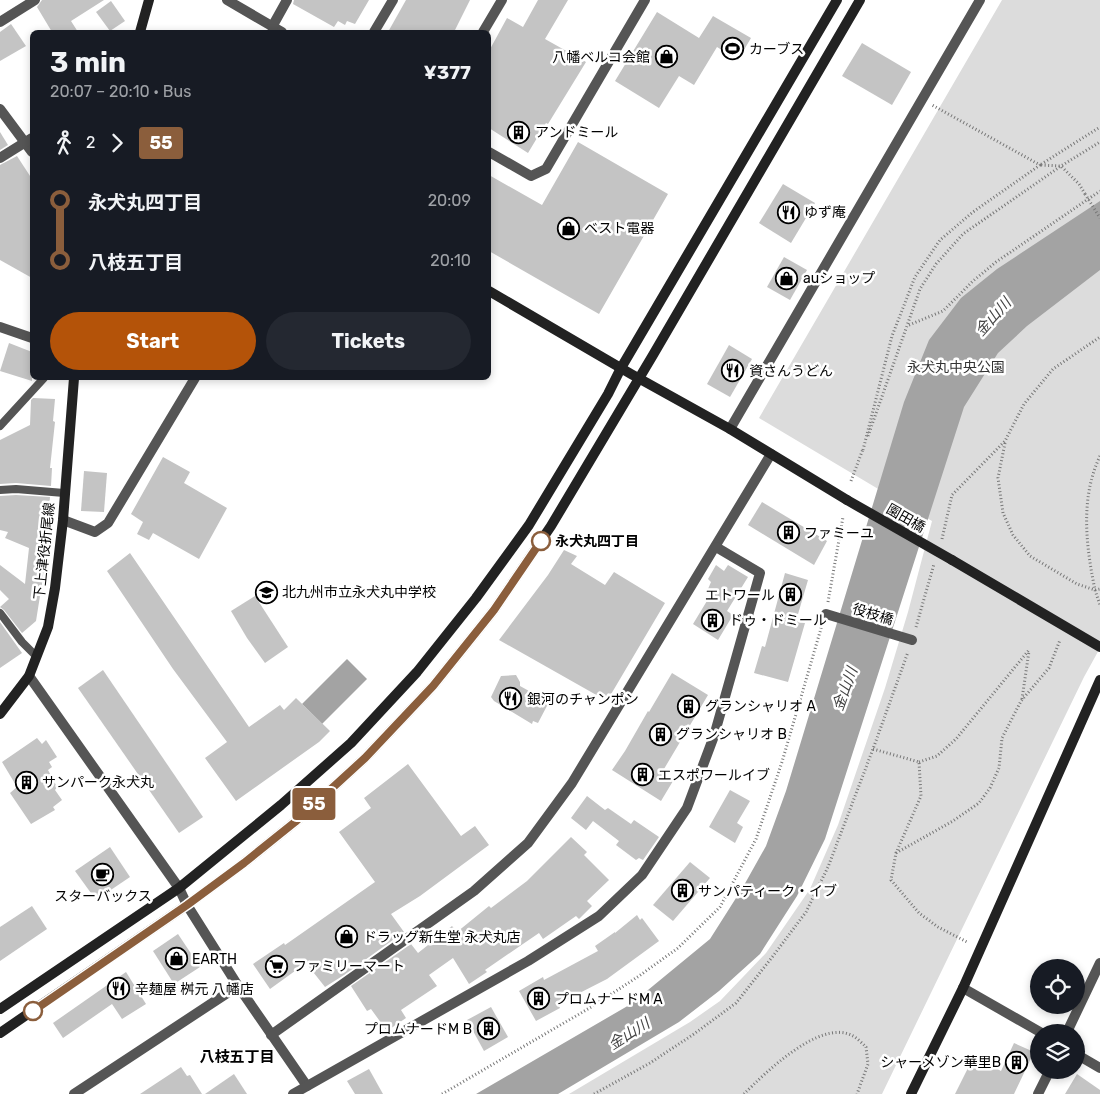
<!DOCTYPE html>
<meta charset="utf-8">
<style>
body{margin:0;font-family:Rubik,"Noto Sans JP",sans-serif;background:#242831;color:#f1f3f6;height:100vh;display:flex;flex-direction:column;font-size:19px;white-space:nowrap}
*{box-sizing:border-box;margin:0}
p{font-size:16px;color:#9ea1a6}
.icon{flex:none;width:28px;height:28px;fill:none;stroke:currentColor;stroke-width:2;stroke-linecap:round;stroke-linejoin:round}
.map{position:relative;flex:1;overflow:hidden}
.sheet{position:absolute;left:30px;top:30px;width:461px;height:350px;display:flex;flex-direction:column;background:#171b24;border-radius:8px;box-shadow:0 2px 8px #0003}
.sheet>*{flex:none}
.badge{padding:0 10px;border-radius:4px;font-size:18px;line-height:32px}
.buttons{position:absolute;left:1030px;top:959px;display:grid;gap:10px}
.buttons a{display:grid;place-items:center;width:55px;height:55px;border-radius:50%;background:#171b24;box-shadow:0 2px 8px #0003;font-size:25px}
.map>.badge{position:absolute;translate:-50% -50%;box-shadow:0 0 0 2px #fff}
.legs{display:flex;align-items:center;gap:8px;height:55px;padding:0 20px;font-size:16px}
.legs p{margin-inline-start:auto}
.headline{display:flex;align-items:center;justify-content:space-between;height:85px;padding:0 20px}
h1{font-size:28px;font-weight:700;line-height:38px}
.action{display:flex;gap:10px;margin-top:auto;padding:10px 20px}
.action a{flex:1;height:58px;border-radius:30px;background:#b45309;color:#fff;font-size:20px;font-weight:700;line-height:58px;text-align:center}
.action a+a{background:#242831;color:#f1f3f6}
ul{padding:0 20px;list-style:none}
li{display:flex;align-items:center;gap:18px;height:60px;font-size:19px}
li i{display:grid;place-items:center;width:8px;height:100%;margin:0 6px;background:currentColor}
li i::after{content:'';width:12px;height:12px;margin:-6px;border:4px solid;border-radius:50%;background:#171b24}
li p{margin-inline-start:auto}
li:first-child i{background:linear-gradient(#0000 50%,currentColor 0)}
li:last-child i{background:linear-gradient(currentColor 50%,#0000 0)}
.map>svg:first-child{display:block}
.green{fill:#dcdcdc}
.water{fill:#a3a3a3}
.building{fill:#c4c4c4}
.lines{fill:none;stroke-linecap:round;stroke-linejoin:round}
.path{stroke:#777;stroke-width:3;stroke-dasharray:1 2.5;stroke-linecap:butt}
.lane{stroke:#555;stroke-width:8}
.street{stroke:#555;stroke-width:10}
.secondary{stroke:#222;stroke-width:10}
.path-bridge{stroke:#777;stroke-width:3;stroke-dasharray:1 2.5;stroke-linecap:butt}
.secondary-bridge{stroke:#222;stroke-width:10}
.line-1-casing{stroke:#fff;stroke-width:11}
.line-1{stroke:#8b5e3c;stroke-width:8}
.stop-1-dot{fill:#fff;stroke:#8b5e3c;stroke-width:2.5}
.labels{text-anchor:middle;stroke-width:5;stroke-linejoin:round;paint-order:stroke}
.poi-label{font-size:14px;fill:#000;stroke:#fff;text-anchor:start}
.park-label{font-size:14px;fill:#333;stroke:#fff}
.street-label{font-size:14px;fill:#000;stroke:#fff}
.stop-label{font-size:14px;font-weight:bold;fill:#000;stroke:#fff;text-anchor:start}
.water-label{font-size:15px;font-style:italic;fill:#444;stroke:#fff}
.neighbourhood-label{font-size:15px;font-weight:bold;fill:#000;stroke:#fff}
</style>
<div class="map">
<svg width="1100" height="1094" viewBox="0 0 1100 1094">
<rect width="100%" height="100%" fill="#fff"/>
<!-- green -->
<polygon class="green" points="1002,0 1100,0 1100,648 1084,677 882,1094 569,1094 690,1022 720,1001 766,953 810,889 838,825 885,688 908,612 932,521 759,418"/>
<!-- water -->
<g class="water">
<polygon points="1100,201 1100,270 1027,326 998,353 964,407 825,839 797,896 760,954 719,991 679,1022 558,1094 476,1094 631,1004 710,939 743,887 766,846 786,791 904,402 929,340 961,298 997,269"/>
<polygon points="347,659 367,679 322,724 302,704"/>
</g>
<!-- building -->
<g class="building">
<polygon points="42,0 104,0 71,21 78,32 52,32 37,7"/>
<polygon points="294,0 369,0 355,24 347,21 345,25 338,21 334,27 293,4"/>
<polygon points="406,0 470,0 454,32 388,32"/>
<polygon points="538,0 568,0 545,39 586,62 548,124 546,123 528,153 489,128 489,51 507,18 523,27"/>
<polygon points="111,1 125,21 110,31 96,12"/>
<polygon points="657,12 699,38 713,16 751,38 738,60 717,47 694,85 679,76 659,108 615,81"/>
<polygon points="11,24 26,46 0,61 0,32"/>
<polygon points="862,43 911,72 892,105 842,76"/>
<polygon points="0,132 8,145 0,150"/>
<polygon points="578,142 668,194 599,314 489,251 489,175 542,205"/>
<polygon points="17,156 32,179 32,278 0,260 0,165"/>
<polygon points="783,184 815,203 791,243 759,223"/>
<polygon points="784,257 807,270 790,300 767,287"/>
<polygon points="9,343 32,352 32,381 0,371"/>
<polygon points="729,345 752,359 730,397 707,384"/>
<polygon points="33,398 55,399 53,421 55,422 50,468 52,468 51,486 16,483 0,484 0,440 30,425 31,400"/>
<polygon points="163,457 190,472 184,483 227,508 199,559 153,533 149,540 137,534 143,522 131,514"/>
<polygon points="84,471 107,473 104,512 81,511"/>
<polygon points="16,495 50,497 44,571 36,621 22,633 4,610 0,607 9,599 0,590 0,565 25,584 29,548 5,538 8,532 0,530 0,496"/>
<polygon points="762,502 827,541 814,565 748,525"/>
<polygon points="564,550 577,556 571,564 605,585 614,572 665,603 607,701 499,640 548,575"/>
<polygon points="130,553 249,727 280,705 284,710 296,698 330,731 319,742 236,801 205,758 227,742 173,669 107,571"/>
<polygon points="716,565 724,571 728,565 748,577 727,611 733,615 718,640 693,624 713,591 708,589 711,582 708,579"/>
<polygon points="785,573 808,580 796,621 805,623 788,682 754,673 762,646 765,647"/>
<polygon points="255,596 288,647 265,663 247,638 231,611"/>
<polygon points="0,622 22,653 0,668"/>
<polygon points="103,670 203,817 179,833 78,688"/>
<polygon points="672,673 708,695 661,774 673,781 661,801 612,770 625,751 648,711 649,712"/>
<polygon points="516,675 520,682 520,686 549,702 538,723 533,721 532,724 494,701 491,697 501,676"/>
<polygon points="37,738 42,744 46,740 57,757 49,762 52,767 48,770 57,787 55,790 62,800 53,807 55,810 31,824 10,793 17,787 2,762"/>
<polygon points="408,764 461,836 475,826 489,845 420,896 391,914 404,932 344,975 325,987 306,963 270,989 253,964 284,943 285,945 375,882 339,832 371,808 364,798"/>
<polygon points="730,790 750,801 737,823 743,827 735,843 709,827"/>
<polygon points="587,796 605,810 608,808 631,824 634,820 659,837 643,860 639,858 636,860 616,845 619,841 593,821 586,830 571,818"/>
<polygon points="571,837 587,852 584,855 609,880 587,901 592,906 579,919 576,916 543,939 539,933 485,970 487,972 469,984 453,958 429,975 437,986 401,1010 406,1018 387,1031 371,1009 367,1011 351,986 411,944 418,953 452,926 457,932 489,906 491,908 527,881"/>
<polygon points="110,847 130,877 96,900 75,871"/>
<polygon points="690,862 710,878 673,921 653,905"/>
<polygon points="32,906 47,929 0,961 0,927"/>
<polygon points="637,915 640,920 642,918 659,941 607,979 558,1004 560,1008 536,1021 519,991 543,977 544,980 598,951 595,946 615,932 615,933"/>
<polygon points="178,934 200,967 174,984 153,951"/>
<polygon points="126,972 146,1004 122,1019 112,1004 63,1038 53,1023"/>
<polygon points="491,1007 508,1037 484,1051 467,1020"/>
<polygon points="1014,1043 1034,1052 1014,1094 955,1094 974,1056 1001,1071"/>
<polygon points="181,1067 187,1076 190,1075 202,1094 140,1094"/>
<polygon points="369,1069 383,1094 355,1094 347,1081"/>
<polygon points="234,1074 247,1094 205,1094"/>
<polygon points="1077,1074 1100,1090 1100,1094 1065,1094"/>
</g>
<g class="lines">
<!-- path -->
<g class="path">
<polyline points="1085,194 1079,184 1061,166 1040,165 1100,127"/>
<polyline points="909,325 943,311 973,281 996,262 1100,191"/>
<polyline points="868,436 920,289 936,264 963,234 1061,166 1100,142"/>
<polyline points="1005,443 998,478 1003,513 1013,535 1030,556 1077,584 1095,590 1100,605"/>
<polyline points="863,450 892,336 915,277 940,240 973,212 1040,165 932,105"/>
<path d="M1100 456C1080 498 1086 546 1095 590L1100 589"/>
<polyline points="851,481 863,449"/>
<polyline points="942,539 952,495 1005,441 1024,404 1053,369 1100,337"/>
<polyline points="828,602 843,517"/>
<polyline points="916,627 934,564"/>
<polyline points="1022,699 1029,651"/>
<polyline points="873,749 919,762 921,796 896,853 891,880 919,913 938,927 967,942"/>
<polyline points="919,762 937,756 956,739 1029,650"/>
<polyline points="896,853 953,821 979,803 990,788 999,768 1002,738 1021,701 1049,668 1060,640"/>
<polyline points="442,1094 593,1006 639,976 678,948 720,907 756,839 782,762 822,625"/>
<polyline points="594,1094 650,1063 694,1034 736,1003 773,956 806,912 828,867 873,749 908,652"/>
<path d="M744 1094C765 1073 819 1020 851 1035 856 1037 862 1043 866 1047L868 1064 857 1094"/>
</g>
<!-- lane -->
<g class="lane">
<polyline points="0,426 44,378"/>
<polyline points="0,490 16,489 64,493"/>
<polyline points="0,613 22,642 36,656"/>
</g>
<!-- street -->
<g class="street">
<polyline points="227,0 282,32"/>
<polyline points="0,22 35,0"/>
<polyline points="272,27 287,0"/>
<polyline points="374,32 393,0"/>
<polyline points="483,32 502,0"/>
<polyline points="0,109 32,152"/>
<polyline points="489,152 531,176 546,169 645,0"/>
<polyline points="0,158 32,138"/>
<polyline points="0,327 32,338"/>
<polyline points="730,429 980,0"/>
<polyline points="63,520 95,532 108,523 195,378"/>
<polyline points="826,614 912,640"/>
<polyline points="29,676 179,888 187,905 238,986 307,1086"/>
<polyline points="963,988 1040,1032"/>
<polyline points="1067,1032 1100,963"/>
<polyline points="271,1035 474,891 528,843 572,783 771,454"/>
<polyline points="1076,1054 1100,1068"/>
<polyline points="74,1094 238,986"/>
<polyline points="293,1094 528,961 599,916 642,875 687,808 714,736 760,573 716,547"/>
<polyline points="1038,1094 1050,1070"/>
</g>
<!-- secondary -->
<g class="secondary">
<polyline points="140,32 149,0"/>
<polyline points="489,291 631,374 730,429 847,500"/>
<polyline points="952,560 1100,647"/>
<polyline points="0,714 29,676 48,627 55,588 63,520 74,378"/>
<polyline points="0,1009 179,888 281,805 351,743 417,672 476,598 529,525 608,394 621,368 837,0"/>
<polyline points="0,1033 187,905 244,863 295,822 365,758 433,686 494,610 551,526 653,355 860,0"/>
<polyline points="911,1094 963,988 1100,680"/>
</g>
<!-- path-bridge -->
<polyline class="path-bridge" points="1085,194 1100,218"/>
<!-- secondary-bridge -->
<polyline class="secondary-bridge" points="847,500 952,560"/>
</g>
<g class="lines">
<defs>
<polyline id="line-1" points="33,1011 187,905 244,863 295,822 365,758 433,686 494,610 541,541"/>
</defs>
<!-- line-1 casing -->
<use href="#line-1" class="line-1-casing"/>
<!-- line-1 -->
<use href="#line-1" class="line-1"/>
</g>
<!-- icons -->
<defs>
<symbol id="stadium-ring" viewBox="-11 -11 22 22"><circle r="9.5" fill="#fff" stroke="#000" stroke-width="1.5"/><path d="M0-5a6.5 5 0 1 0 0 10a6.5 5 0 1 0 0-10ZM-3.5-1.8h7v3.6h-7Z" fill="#000"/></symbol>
<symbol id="shop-ring" viewBox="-11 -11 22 22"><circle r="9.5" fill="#fff" stroke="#000" stroke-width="1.5"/><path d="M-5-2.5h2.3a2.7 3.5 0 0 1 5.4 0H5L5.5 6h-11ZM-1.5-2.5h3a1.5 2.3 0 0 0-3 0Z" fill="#000"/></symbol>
<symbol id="building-ring" viewBox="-11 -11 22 22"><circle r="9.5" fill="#fff" stroke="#000" stroke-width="1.5"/><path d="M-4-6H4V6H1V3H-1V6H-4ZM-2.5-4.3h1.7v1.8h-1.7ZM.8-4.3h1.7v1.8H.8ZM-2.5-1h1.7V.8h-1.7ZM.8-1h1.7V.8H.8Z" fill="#000"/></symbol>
<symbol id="restaurant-ring" viewBox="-11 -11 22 22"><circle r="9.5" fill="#fff" stroke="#000" stroke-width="1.5"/><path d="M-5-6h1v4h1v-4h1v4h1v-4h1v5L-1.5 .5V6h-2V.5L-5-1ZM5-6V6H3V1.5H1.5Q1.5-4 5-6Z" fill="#000"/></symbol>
<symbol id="school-ring" viewBox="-11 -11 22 22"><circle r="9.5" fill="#fff" stroke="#000" stroke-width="1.5"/><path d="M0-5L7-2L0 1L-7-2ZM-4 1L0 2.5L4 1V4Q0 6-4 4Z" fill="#000"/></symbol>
<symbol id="cafe-ring" viewBox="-11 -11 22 22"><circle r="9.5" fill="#fff" stroke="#000" stroke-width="1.5"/><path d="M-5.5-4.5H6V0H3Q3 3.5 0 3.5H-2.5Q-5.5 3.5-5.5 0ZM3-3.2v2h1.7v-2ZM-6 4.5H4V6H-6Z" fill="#000"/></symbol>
<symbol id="supermarket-ring" viewBox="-11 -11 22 22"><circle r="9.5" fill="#fff" stroke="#000" stroke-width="1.5"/><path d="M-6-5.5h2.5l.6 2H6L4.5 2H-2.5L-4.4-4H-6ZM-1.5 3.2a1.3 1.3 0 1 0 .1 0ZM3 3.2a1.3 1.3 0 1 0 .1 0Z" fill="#000"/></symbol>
</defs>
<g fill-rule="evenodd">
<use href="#stadium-ring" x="720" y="36" width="25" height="25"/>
<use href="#shop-ring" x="654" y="44" width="25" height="25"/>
<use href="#building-ring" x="506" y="120" width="25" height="25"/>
<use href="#restaurant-ring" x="776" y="200" width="25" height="25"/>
<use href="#shop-ring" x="556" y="216" width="25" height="25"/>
<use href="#shop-ring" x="774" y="266" width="25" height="25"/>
<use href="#restaurant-ring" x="720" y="358" width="25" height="25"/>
<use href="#building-ring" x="776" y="520" width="25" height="25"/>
<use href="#school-ring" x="254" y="580" width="25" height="25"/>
<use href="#building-ring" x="778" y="582" width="25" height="25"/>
<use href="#building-ring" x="700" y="608" width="25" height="25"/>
<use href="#restaurant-ring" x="498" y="686" width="25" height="25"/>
<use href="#building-ring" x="676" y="694" width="25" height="25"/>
<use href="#building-ring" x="648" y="722" width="25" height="25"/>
<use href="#building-ring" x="630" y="762" width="25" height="25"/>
<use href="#building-ring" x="14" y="770" width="25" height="25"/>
<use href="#cafe-ring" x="90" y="862" width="25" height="25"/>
<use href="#building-ring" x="670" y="878" width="25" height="25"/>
<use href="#shop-ring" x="334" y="924" width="25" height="25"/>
<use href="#shop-ring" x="164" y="946" width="25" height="25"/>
<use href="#supermarket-ring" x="264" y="954" width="25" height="25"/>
<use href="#restaurant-ring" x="106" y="976" width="25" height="25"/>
<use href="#building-ring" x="526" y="986" width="25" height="25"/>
<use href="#building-ring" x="476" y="1016" width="25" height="25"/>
<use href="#building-ring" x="1004" y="1050" width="25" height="25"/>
</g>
<!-- markers -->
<g class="stop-1-dot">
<circle cx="541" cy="541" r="9"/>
<circle cx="33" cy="1011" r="9"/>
</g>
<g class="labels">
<!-- poi labels -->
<g class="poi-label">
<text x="749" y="54">カーブス</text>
<text x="650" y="62" text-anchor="end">八幡ベルコ会館</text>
<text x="535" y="137">アンドミール</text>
<text x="804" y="217">ゆず庵</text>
<text x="584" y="233">ベスト電器</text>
<text x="803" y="283">auショップ</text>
<text x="749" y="376">資さんうどん</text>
<text x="804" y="538">ファミーユ</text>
<text x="282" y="597">北九州市立永犬丸中学校</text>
<text x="775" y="600" text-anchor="end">エトワール</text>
<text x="729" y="625">ドゥ・ドミール</text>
<text x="527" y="704">銀河のチャンポン</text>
<text x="705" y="711">グランシャリオ A</text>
<text x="676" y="739">グランシャリオ B</text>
<text x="658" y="780">エスポワールイブ</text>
<text x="42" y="787">サンパーク永犬丸</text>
<text x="698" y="896">サンパティーク・イブ</text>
<text x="103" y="901" text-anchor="middle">スターバックス</text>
<text x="363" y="942">ドラッグ新生堂 永犬丸店</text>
<text x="192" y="964">EARTH</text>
<text x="293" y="971">ファミリーマート</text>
<text x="135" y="994">辛麺屋 桝元 八幡店</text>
<text x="555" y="1004">プロムナードM A</text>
<text x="472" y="1034" text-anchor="end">プロムナードM B</text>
<text x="1001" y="1067" text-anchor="end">シャーメゾン華里B</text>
</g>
<!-- park labels -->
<g class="park-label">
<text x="956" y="372">永犬丸中央公園</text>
</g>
<!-- street labels -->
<g class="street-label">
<text transform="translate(906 518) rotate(30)" y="5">園田橋</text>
<text transform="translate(44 551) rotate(-84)" y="5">下上津役折尾線</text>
<text transform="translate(873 614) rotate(17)" y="5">役枝橋</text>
</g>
<!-- stop labels -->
<g class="stop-label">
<text x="555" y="546">永犬丸四丁目</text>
</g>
<!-- water labels -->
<g class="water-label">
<text transform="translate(993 317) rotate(-48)" y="5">金山川</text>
<text transform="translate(845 689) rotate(-70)" y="5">金山川</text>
<text transform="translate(629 1034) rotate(-32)" y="5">金山川</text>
</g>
<!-- neighbourhood labels -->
<g class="neighbourhood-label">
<text x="237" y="1062">八枝五丁目</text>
</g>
</g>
</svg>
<div class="buttons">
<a><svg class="icon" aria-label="locate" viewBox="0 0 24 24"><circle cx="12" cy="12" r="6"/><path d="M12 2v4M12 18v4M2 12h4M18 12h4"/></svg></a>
<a><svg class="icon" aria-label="layers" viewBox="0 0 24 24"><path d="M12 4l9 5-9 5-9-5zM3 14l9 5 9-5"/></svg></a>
</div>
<b class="badge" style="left:314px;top:804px;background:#8b5e3c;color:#fff">55</b>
<section class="sheet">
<div class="headline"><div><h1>3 min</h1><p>20:07 – 20:10 · Bus</p></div><b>¥377</b></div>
<div class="legs"><svg class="icon" aria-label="walk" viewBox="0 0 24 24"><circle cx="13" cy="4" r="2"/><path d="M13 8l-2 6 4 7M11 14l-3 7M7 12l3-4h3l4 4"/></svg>2<svg class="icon" aria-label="forward" viewBox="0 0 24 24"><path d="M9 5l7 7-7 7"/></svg><b class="badge" style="background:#8b5e3c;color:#fff">55</b></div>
<ul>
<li><i style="color:#8b5e3c"></i><b>永犬丸四丁目</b><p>20:09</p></li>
<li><i style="color:#8b5e3c"></i><b>八枝五丁目</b><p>20:10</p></li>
</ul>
<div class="action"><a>Start</a><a>Tickets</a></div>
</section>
</div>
